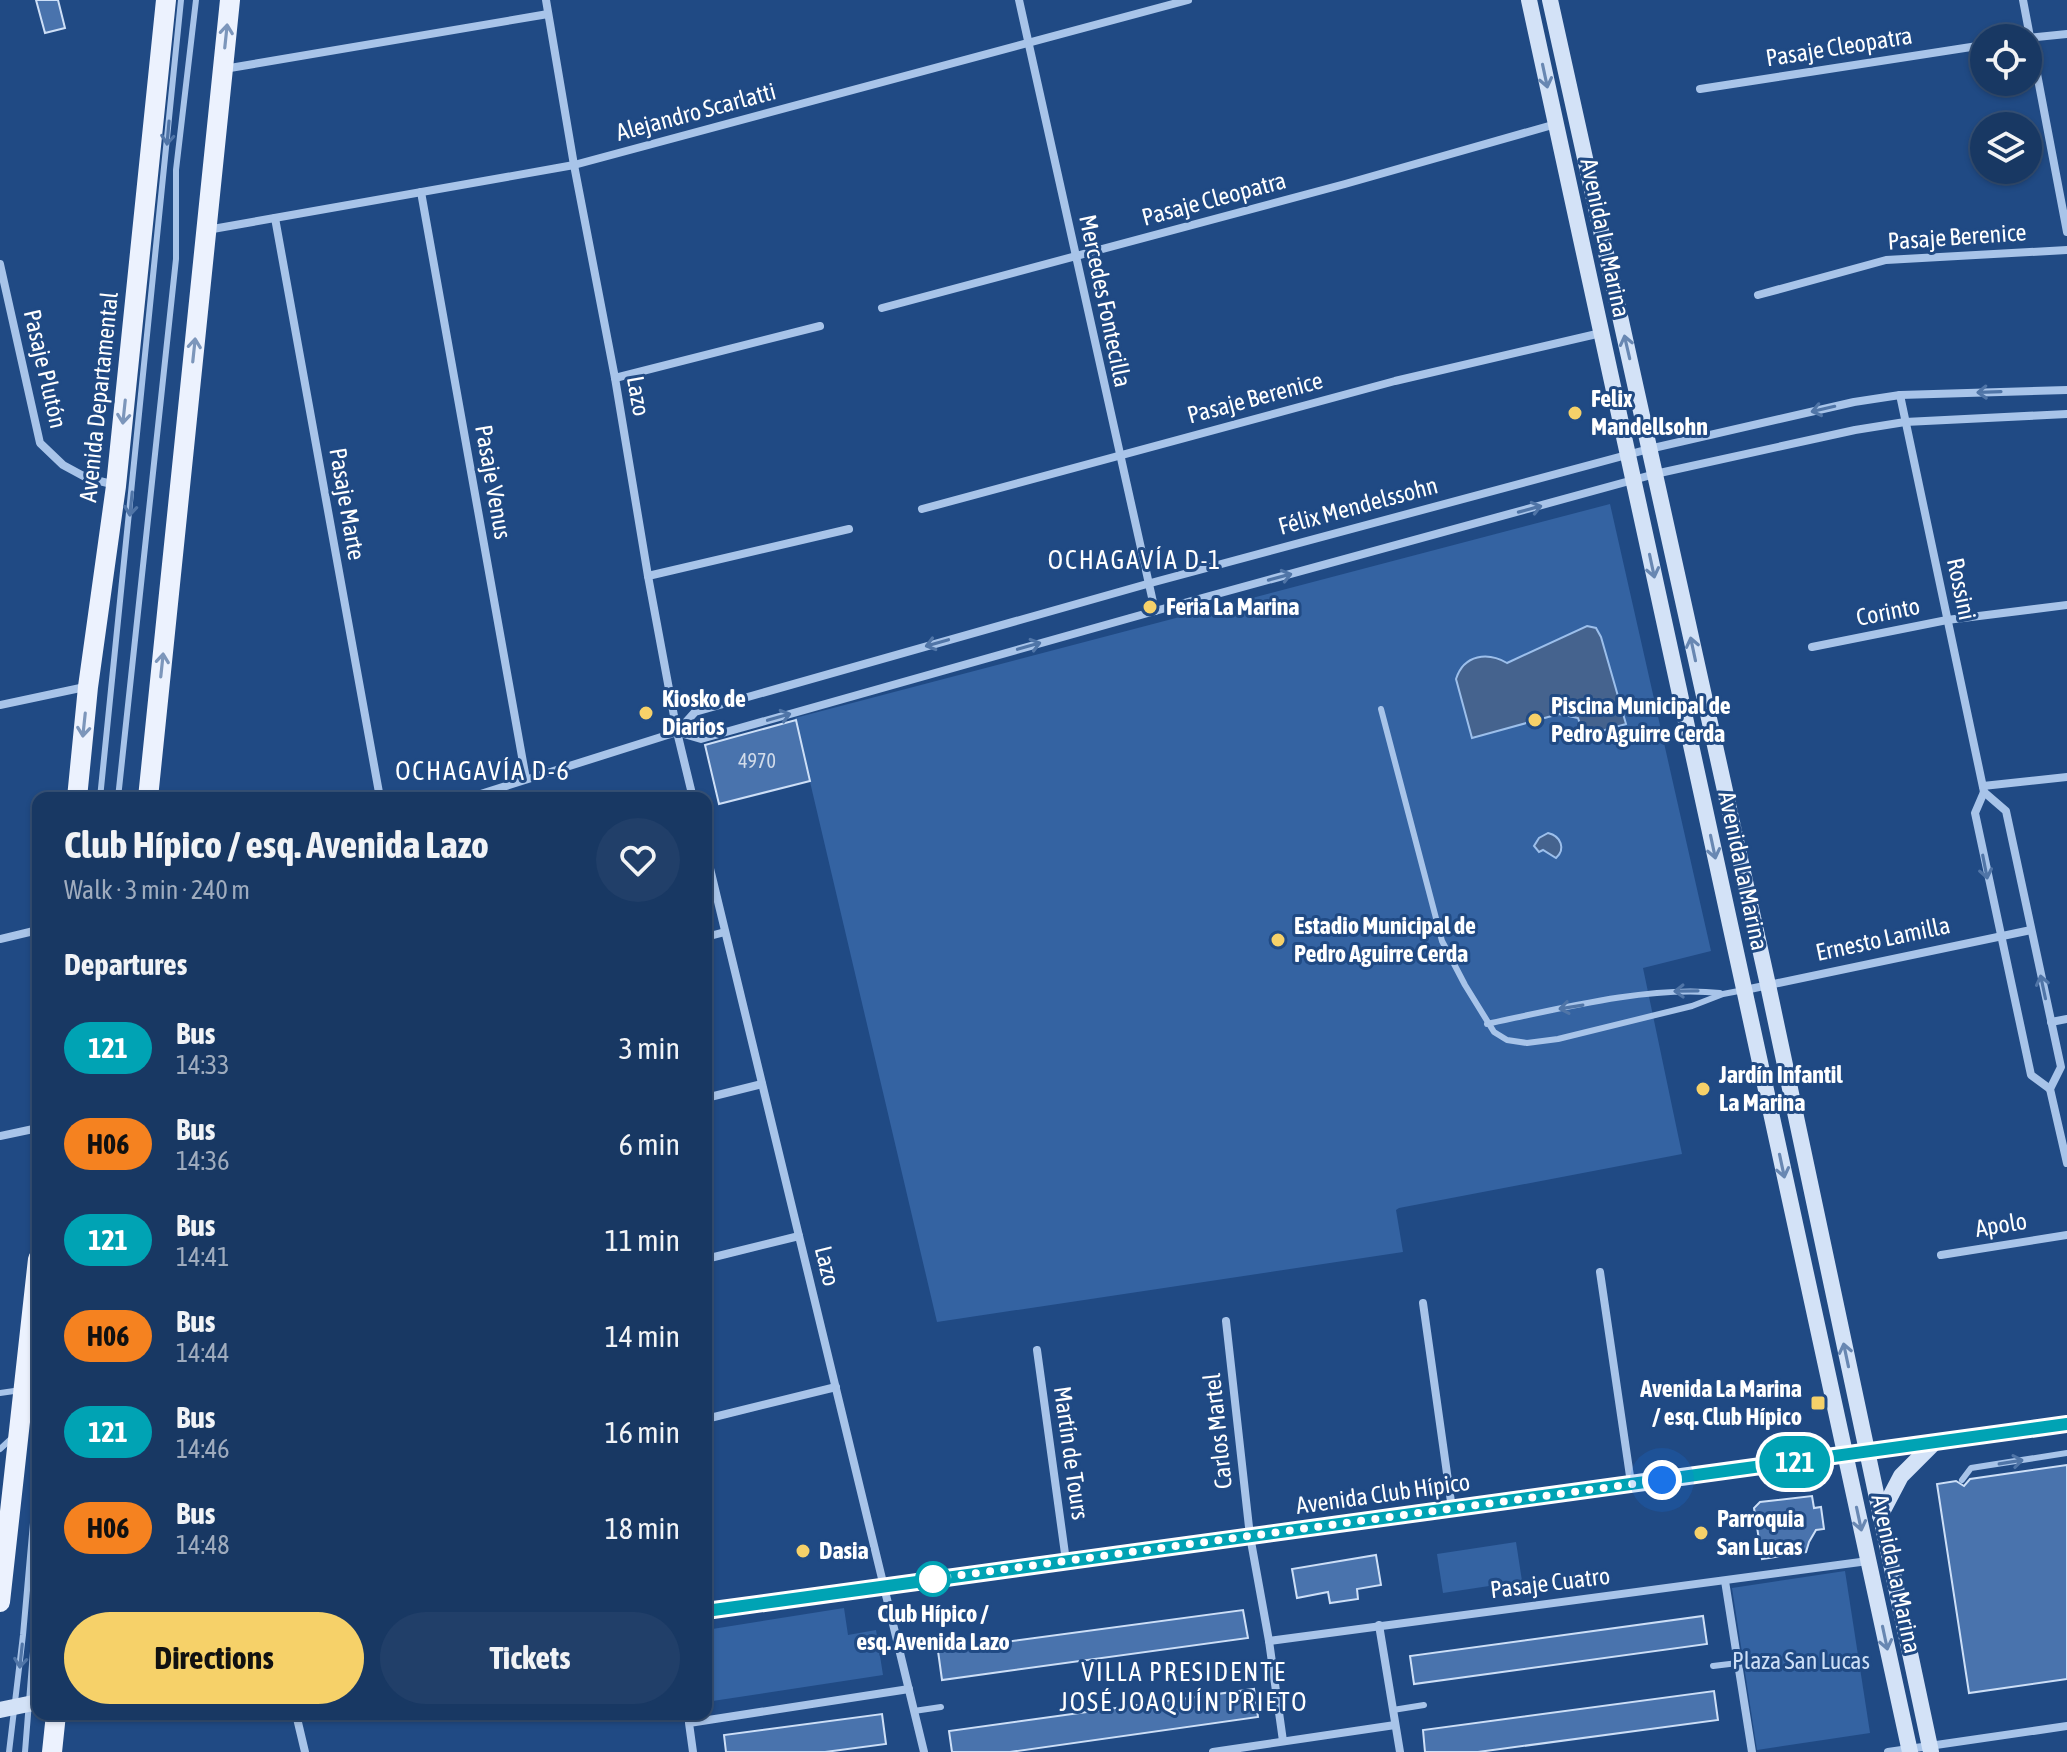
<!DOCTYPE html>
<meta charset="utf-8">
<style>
body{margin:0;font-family:"Asap Condensed",sans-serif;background:#213f69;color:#f1f3f6;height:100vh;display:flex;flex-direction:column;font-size:30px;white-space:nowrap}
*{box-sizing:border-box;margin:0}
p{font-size:26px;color:#9facbe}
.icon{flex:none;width:44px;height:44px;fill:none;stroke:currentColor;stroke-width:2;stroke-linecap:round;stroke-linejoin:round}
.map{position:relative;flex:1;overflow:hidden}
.drawer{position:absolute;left:32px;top:792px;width:680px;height:928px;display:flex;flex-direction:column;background:#183863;border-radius:16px;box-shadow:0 2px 6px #0004,0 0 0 2px #365278}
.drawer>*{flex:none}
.badge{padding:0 16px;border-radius:26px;font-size:28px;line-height:52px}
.controls{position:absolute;left:1970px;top:24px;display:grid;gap:16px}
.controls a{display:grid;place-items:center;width:72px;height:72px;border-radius:50%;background:#183863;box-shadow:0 2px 6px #0004,0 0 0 2px #365278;font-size:40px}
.you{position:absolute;width:40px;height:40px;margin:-20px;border:6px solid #fff;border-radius:50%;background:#1a73e8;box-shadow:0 0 0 12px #1a73e833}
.map>.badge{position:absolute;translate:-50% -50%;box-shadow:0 0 0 4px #fff}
h2{padding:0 32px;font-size:30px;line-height:72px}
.round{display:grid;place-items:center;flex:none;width:84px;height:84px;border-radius:42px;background:#213f69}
.head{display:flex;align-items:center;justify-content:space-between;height:136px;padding:0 32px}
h1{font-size:38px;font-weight:700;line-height:60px}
.button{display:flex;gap:16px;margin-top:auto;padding:16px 32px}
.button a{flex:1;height:92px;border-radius:48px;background:#f6d169;color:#111;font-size:32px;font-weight:700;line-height:92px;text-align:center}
.button a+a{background:#213f69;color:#f1f3f6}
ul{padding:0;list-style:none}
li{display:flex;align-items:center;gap:24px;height:96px;padding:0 32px}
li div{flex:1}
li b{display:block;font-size:30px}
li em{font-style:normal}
li .badge{min-width:88px;font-weight:700;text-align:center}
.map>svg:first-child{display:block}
.green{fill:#3463a2}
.water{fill:#45638e;stroke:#9cbfeb;stroke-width:2}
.building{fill:#4973ad;stroke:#cddff7;stroke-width:2}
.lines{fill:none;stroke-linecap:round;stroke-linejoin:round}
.lane{stroke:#a8c4e9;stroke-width:6}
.street{stroke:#a8c4e9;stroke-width:8}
.secondary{stroke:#d3e2f7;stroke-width:16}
.primary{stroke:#ecf2fe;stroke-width:20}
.oneway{stroke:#7c96bb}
.oneway2{stroke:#6887b2}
.oneway3{stroke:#5075a7}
.line-casing{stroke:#fff;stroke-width:18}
.line{stroke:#00a3b4;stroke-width:12}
.walk{stroke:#fff;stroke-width:8;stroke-dasharray:0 14.4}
.poi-dot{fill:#f6d169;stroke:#204a84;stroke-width:3}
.stop-dot{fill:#fff;stroke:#00a3b4;stroke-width:4}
.labels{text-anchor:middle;stroke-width:6;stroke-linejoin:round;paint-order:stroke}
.number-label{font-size:20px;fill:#d2dcea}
.street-label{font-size:24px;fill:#fff;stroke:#204a84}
.poi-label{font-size:24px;font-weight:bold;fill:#fff;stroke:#204a84;text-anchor:start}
.stop-label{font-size:24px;font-weight:bold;fill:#fff;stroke:#204a84}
.park-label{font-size:24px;fill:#cddff7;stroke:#204a84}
.neighbourhood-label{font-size:26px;letter-spacing:2px;fill:#fff;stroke:#204a84}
</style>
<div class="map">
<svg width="2067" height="1752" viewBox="0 0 2067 1752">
<rect width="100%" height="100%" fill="#204a84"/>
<!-- green -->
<g class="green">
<polygon points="1610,504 1711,951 1643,968 1682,1154 1399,1208 1396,1210 1403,1252 937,1322 795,718"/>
<polygon points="1516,1542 1522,1581 1443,1593 1437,1554"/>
<polygon points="1845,1571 1870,1733 1757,1750 1732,1588"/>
<polygon points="844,1608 848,1635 876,1630 883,1675 706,1702 706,1630"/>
</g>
<!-- water -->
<g class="water">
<path d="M1587 626 1596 628 1601 637 1626 724 1577 738 1580 724 1578 718 1559 714 1472 738 1456 679C1464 654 1488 652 1507 663Z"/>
<path d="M1548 833C1561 836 1566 849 1556 858L1543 850 1539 852 1534 846 1539 838Z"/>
</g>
<!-- building -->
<g class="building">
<polygon points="36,0 58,0 65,28 45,33"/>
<polygon points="796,720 810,781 719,804 705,745"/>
<polygon points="2067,1465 2067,1679 1969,1693 1937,1484 1956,1481 1964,1486 1970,1479"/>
<polygon points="1812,1496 1814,1508 1821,1507 1824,1529 1816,1530 1809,1542 1806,1552 1762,1559 1754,1508 1760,1502"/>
<polygon points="1376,1555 1381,1585 1357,1589 1358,1599 1330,1603 1328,1592 1297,1598 1292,1569"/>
<polygon points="1243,1610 1248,1638 942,1680 938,1651"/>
<polygon points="1703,1616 1707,1644 1414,1684 1410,1656"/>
<polygon points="1254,1689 1258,1717 1010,1752 952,1752 949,1731"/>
<polygon points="1714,1691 1718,1720 1478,1752 1425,1752 1423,1730"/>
<polygon points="882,1714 886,1744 825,1752 726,1752 724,1735"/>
</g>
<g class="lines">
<!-- lane -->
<g class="lane">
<polyline points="1381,709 1442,941 1465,985 1494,1032 1507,1040 1527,1043 1558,1039 1692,1006 1723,994 1744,990"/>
<polyline points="100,798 181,0"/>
<polyline points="118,798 176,259 176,170 196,0"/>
<path d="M1487 1024C1557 1009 1650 985 1720 993"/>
<polyline points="0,1393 21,1390"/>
<polyline points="0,1449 12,1438"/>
<polyline points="1962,1480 1971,1468 2067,1453"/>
<polyline points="1713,1666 1738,1663"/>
<polyline points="1393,1710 1424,1705"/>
<polyline points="914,1711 941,1707"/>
<polyline points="9,1752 23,1635 38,1467"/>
<polyline points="25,1752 38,1589"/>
</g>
<!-- street -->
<g class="street">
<polyline points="546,0 574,165 615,378 648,576 677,732 693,798"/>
<polyline points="1019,0 1155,611"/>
<polyline points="2023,0 2067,232"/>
<polyline points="2028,38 2067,34"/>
<polyline points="224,69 548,14"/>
<polyline points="1700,89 1984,45"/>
<polyline points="421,192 526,779"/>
<polyline points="275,218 380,798"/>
<polyline points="207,230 574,165 1188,0"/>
<polyline points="0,264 40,443 63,465 87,478 116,485"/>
<polyline points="1758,295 1886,260 2067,250"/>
<polyline points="882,308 1345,184 1556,124"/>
<polyline points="615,378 820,326"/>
<polyline points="1900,395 1984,792 1975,813 2031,1075 2050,1089"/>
<polyline points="922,509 1395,381 1601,333"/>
<polyline points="648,576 849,529"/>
<polyline points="1812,647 1947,620 2067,605"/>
<polyline points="0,705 85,687"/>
<polyline points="677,732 701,739 1155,611 1655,474 1855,430 1905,422 2067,414"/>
<polyline points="1983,786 2067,777"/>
<polyline points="1984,792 2006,811 2061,1067 2050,1089 2067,1163"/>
<polyline points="468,798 677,732 695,712 1147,584 1649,449 1854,402 1900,395 2067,390"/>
<polyline points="706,852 924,1752"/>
<polyline points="706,937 725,932"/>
<polyline points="0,939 38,930"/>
<polyline points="1745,990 2031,930"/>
<polyline points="2051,1022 2067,1019"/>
<polyline points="706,1098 762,1084"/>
<polyline points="0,1136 38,1128"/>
<polyline points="1941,1255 2067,1235"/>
<polyline points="706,1259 799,1236"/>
<polyline points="1600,1272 1631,1483"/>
<polyline points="1423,1303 1452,1509"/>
<polyline points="1226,1321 1250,1536 1269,1641 1283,1741"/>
<polyline points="1037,1350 1066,1561"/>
<polyline points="706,1419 836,1387"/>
<polyline points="1725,1581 1752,1752"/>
<polyline points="1379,1625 1400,1752"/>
<polyline points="1269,1641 1868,1561"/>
<polyline points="296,1714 305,1752"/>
<polyline points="693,1752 689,1723 909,1689"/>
<polyline points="1213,1752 1395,1725"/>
<polyline points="1888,1752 2067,1726"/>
</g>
<!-- secondary -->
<g class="secondary">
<polyline points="1529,0 1910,1752"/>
<polyline points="1550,0 1768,985 1931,1752"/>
<polyline points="1880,1516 1901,1476 1934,1443"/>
<polyline points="706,1611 2067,1424"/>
<polyline points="0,1710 38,1702"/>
</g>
<!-- primary -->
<g class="primary">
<polyline points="77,798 88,687 116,486 166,0"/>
<polyline points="148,798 230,0"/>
<polyline points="0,1602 38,1259"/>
<polyline points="52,1752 56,1714"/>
</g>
</g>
<!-- one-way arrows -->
<defs><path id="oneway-shaft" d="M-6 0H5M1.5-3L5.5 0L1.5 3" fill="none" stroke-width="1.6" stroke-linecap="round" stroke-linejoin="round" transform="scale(2)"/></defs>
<g class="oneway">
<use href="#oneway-shaft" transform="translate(226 36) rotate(-84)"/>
<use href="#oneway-shaft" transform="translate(194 350) rotate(-84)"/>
<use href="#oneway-shaft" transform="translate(124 412) rotate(96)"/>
<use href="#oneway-shaft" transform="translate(162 665) rotate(-84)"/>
<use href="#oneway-shaft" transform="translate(84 725) rotate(96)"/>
</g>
<g class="oneway2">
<use href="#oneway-shaft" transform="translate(1545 76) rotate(78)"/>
<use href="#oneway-shaft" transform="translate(1627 347) rotate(-103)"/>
<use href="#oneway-shaft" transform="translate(1652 566) rotate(78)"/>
<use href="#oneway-shaft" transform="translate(1693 649) rotate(-102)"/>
<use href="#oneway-shaft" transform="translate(1713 847) rotate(78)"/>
<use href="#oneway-shaft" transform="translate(1782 1166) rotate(78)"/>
<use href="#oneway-shaft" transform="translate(1846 1355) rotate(-102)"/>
<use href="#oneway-shaft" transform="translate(1859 1519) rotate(78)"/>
<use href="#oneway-shaft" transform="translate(1885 1638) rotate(78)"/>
</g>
<g class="oneway3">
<use href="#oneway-shaft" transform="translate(168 133) rotate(95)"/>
<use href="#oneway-shaft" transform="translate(1989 392) rotate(178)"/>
<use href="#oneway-shaft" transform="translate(1823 409) rotate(167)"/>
<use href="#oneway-shaft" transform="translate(131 504) rotate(96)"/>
<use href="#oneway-shaft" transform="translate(1530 509) rotate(-15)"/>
<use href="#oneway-shaft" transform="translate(1280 577) rotate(-15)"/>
<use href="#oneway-shaft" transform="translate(937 643) rotate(164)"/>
<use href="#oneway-shaft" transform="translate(1029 646) rotate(-16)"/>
<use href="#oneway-shaft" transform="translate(779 717) rotate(-16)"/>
<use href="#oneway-shaft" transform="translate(1985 867) rotate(79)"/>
<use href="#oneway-shaft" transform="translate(2043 987) rotate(-102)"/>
<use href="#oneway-shaft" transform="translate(1686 991) rotate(179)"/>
<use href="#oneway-shaft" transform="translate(1571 1007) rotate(171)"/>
<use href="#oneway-shaft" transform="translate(2011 1462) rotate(-9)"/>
<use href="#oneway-shaft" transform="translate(21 1656) rotate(96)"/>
</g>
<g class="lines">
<defs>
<polyline id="line" points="706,1611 2067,1424"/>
</defs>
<!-- line casing -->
<use href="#line" class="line-casing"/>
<!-- line -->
<use href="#line" class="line"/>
<!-- walk -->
<polyline class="walk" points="933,1579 1662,1480"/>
</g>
<!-- markers -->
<g class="poi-dot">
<circle cx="1575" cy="413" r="8"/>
<circle cx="1150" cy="607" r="8"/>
<circle cx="646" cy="713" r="8"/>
<circle cx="1535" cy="720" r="8"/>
<circle cx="1278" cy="940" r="8"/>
<circle cx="1703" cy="1089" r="8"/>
<rect x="1810" y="1395" width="16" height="16" rx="4"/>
<circle cx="1701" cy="1533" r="8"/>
<circle cx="803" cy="1551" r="8"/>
</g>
<circle class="stop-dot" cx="933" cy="1579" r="16"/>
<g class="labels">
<!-- number labels -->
<g class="number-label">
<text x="757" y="768">4970</text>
</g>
<!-- street labels -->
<g class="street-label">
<text transform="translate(1839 47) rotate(-9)" y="8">Pasaje Cleopatra</text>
<text transform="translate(696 112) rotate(-15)" y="8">Alejandro Scarlatti</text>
<text transform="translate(1214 199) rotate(-15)" y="8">Pasaje Cleopatra</text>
<text transform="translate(1957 237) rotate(-4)" y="8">Pasaje Berenice</text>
<text transform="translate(1605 238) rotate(78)" y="8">Avenida La Marina</text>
<text transform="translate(1105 301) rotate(78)" y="8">Mercedes Fontecilla</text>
<text transform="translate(45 369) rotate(77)" y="8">Pasaje Plutón</text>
<text transform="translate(638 396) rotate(80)" y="8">Lazo</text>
<text transform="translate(99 397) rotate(-84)" y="8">Avenida Departamental</text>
<text transform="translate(1255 398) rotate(-15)" y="8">Pasaje Berenice</text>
<text transform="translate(493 482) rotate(80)" y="8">Pasaje Venus</text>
<text transform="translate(347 504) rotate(80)" y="8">Pasaje Marte</text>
<text transform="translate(1358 506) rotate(-15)" y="8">Félix Mendelssohn</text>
<text transform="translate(1961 589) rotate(78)" y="8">Rossini</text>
<text transform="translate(1888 612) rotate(-11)" y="8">Corinto</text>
<text transform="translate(1743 871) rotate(78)" y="8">Avenida La Marina</text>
<text transform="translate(1883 939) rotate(-12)" y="8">Ernesto Lamilla</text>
<text transform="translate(2001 1225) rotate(-9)" y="8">Apolo</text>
<text transform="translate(827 1266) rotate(76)" y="8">Lazo</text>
<text transform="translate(1218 1431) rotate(-96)" y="8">Carlos Martel</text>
<text transform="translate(1071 1453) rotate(82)" y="8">Martín de Tours</text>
<text transform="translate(1383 1494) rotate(-8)" y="8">Avenida Club Hípico</text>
<text transform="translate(1896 1574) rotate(78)" y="8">Avenida La Marina</text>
<text transform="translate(1550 1583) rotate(-7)" y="8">Pasaje Cuatro</text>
</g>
<!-- poi labels -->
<g class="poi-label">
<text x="1591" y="407">Felix<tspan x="1591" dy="28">Mandellsohn</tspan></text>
<text x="1166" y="615">Feria La Marina</text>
<text x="662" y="707">Kiosko de<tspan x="662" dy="28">Diarios</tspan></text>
<text x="1551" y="714">Piscina Municipal de<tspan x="1551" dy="28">Pedro Aguirre Cerda</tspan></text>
<text x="1294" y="934">Estadio Municipal de<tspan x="1294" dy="28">Pedro Aguirre Cerda</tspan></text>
<text x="1719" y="1083">Jardín Infantil<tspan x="1719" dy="28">La Marina</tspan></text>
<text x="1802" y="1397" text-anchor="end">Avenida La Marina<tspan x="1802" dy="28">/ esq. Club Hípico</tspan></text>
<text x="1717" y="1527">Parroquia<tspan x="1717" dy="28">San Lucas</tspan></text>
<text x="819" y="1559">Dasia</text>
</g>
<!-- stop labels -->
<g class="stop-label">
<text x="933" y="1622">Club Hípico /<tspan x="933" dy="28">esq. Avenida Lazo</tspan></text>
</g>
<!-- park labels -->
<g class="park-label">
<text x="1801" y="1669">Plaza San Lucas</text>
</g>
<!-- neighbourhood labels -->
<g class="neighbourhood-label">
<text x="1135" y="569">OCHAGAVÍA D-1</text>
<text x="483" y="780">OCHAGAVÍA D-6</text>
<text x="1184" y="1681">VILLA PRESIDENTE<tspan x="1184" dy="30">JOSÉ JOAQUÍN PRIETO</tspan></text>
</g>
</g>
</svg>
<div class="controls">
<a><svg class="icon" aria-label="locate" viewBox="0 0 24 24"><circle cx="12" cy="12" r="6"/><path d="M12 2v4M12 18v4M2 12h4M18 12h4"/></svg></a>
<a><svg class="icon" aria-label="layers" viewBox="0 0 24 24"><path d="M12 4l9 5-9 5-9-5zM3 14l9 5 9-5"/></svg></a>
</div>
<div class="you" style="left:1662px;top:1480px"></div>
<b class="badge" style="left:1795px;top:1462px;background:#00a3b4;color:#fff">121</b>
<section class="drawer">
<div class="head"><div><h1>Club Hípico / esq. Avenida Lazo</h1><p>Walk · 3 min · 240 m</p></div><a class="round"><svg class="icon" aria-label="heart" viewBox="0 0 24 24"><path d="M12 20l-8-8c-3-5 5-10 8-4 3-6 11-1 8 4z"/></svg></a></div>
<h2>Departures</h2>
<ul>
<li><span class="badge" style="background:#00a3b4;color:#fff">121</span><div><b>Bus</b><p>14:33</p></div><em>3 min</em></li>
<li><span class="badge" style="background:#f58220;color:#111">H06</span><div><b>Bus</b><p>14:36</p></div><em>6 min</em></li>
<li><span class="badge" style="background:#00a3b4;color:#fff">121</span><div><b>Bus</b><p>14:41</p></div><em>11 min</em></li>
<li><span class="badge" style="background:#f58220;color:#111">H06</span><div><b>Bus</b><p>14:44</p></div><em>14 min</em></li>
<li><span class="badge" style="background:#00a3b4;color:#fff">121</span><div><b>Bus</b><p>14:46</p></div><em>16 min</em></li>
<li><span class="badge" style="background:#f58220;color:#111">H06</span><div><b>Bus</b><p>14:48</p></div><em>18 min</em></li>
</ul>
<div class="button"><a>Directions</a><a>Tickets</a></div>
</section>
</div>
